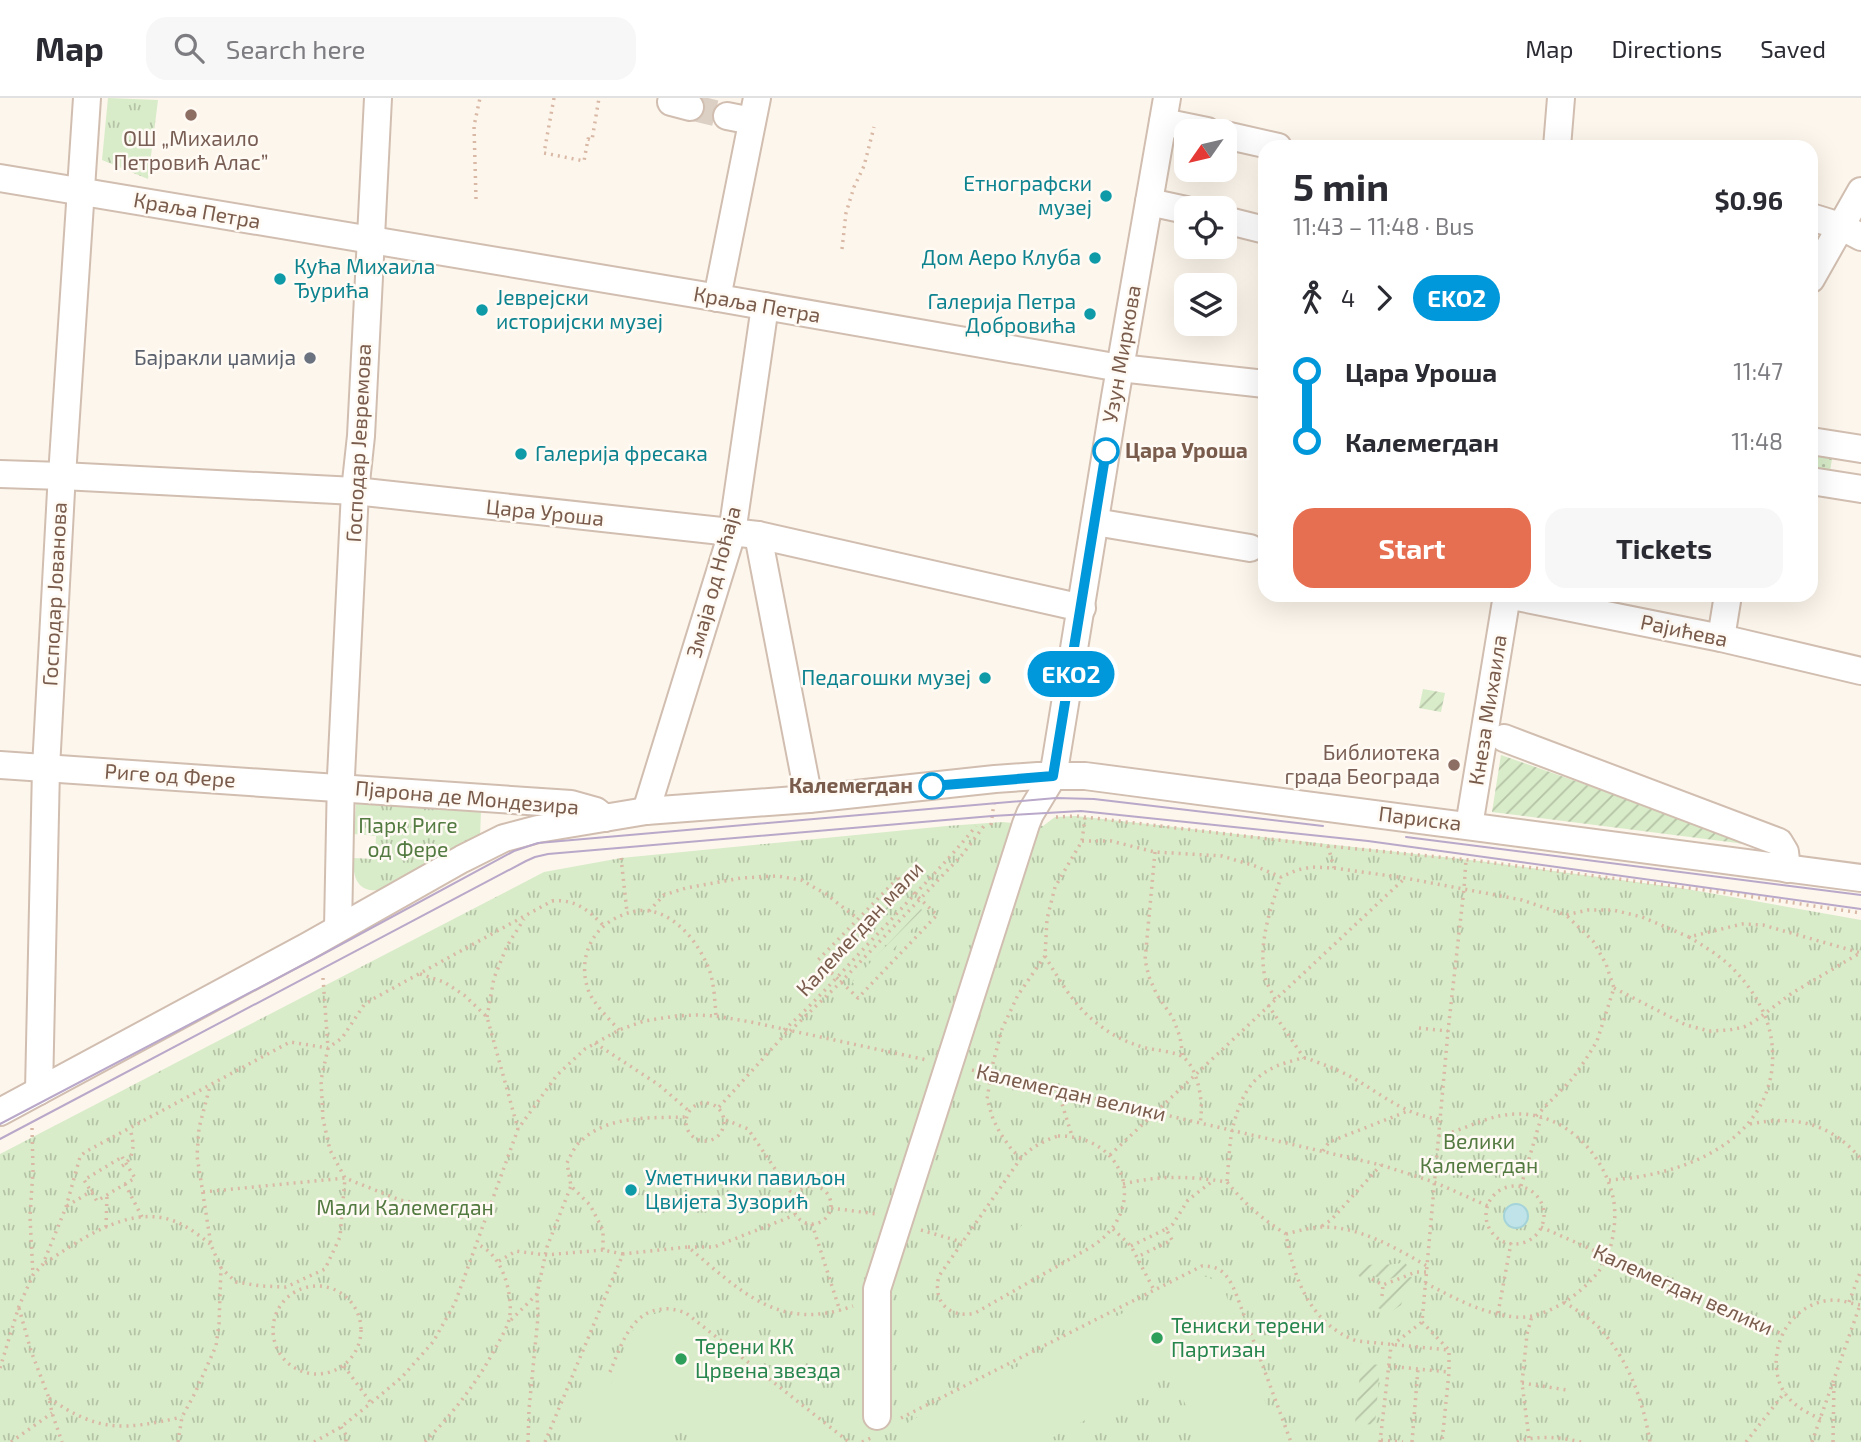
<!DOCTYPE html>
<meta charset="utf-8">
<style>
body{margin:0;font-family:"Exo 2",sans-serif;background:#f7f7f7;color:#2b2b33;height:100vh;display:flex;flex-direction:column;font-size:26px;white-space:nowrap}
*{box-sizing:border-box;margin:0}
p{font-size:23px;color:#7c7c81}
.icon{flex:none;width:38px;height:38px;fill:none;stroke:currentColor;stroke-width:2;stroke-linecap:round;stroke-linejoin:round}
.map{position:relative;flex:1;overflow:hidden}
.sheet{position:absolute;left:1258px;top:42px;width:560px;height:462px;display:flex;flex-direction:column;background:#fff;border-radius:21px;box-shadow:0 7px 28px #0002}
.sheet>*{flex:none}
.badge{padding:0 14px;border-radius:23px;font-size:24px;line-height:46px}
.needle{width:46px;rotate:236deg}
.controls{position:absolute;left:1174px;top:21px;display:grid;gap:14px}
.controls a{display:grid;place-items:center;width:63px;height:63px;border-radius:14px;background:#fff;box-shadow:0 7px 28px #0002;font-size:35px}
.map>.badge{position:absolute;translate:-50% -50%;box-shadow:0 0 0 4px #fff}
.legs{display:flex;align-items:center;gap:10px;height:77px;padding:0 35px;font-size:23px}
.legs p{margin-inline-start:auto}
.overview{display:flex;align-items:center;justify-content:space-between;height:119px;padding:0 35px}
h1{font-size:38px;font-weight:700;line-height:52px}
.button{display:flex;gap:14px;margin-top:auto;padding:14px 35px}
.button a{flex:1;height:80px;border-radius:21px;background:#e76f51;color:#fff;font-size:28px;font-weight:700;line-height:80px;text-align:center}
.button a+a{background:#f7f7f7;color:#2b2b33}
ul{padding:0 35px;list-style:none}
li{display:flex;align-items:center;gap:24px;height:70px;font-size:26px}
li i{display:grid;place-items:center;width:10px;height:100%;margin:0 9px;background:currentColor}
li i::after{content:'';width:18px;height:18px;margin:-9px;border:5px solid;border-radius:50%;background:#fff}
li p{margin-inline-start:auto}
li:first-child i{background:linear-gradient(#0000 50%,currentColor 0)}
li:last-child i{background:linear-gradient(currentColor 50%,#0000 0)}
header{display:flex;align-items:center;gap:42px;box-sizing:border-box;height:98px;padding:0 35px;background:#fff;border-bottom:2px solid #e1e1e2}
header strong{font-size:33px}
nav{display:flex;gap:38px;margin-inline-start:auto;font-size:24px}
.search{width:490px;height:63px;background:#f7f7f7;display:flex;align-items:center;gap:18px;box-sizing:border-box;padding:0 24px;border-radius:21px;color:#7c7c81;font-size:26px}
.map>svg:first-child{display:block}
.grass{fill:url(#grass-dots)}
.park{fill:url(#park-tufts)}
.garden{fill:url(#garden-furrows)}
.pitch{fill:#d8ecc9}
.water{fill:#bfe3e8;stroke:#a5d3da;stroke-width:2}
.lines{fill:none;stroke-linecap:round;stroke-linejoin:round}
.minor-tunnel{stroke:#dcd0c4;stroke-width:26;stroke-dasharray:26 13;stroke-linecap:butt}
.minor-casing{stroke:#d1beb0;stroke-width:30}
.path{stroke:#d9b8a5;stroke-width:3.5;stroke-dasharray:2 5;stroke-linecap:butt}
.minor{stroke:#fff;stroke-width:26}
.tram{stroke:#b9a8c9;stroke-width:2}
.line-1-casing{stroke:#fff;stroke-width:16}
.line-1{stroke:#0098da;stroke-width:10}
.education-dot{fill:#8d6e63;stroke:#fffaf3;stroke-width:2.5}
.culture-dot{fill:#0f9aa8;stroke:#fffaf3;stroke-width:2.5}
.worship-dot{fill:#6b7280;stroke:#fffaf3;stroke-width:2.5}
.stop-1-dot{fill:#fff;stroke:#0098da;stroke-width:3.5}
.leisure-dot{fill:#2e9e5b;stroke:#fffaf3;stroke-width:2.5}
.labels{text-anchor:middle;stroke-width:5;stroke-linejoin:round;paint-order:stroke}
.education-label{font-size:21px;fill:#785e54;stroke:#fffaf3}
.culture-label{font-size:21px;fill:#0d838f;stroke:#fffaf3;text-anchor:end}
.street-label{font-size:21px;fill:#7a5c4d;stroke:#fffaf3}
.worship-label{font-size:21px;fill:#5b616d;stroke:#fffaf3;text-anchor:end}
.stop-label{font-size:21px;font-weight:bold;fill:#7a5c4d;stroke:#fffaf3;text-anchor:start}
.park-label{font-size:21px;fill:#537a41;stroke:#fffaf3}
.leisure-label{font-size:21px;fill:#27864d;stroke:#fffaf3;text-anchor:start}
</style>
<header>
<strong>Map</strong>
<div class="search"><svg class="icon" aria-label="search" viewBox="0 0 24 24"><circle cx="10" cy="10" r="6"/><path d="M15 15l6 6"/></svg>Search here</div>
<nav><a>Map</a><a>Directions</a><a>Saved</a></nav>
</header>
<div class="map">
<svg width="1861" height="1344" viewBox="0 0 1861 1344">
<defs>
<pattern id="grass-dots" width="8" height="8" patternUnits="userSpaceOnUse" patternTransform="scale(1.75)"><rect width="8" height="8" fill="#d8ecc9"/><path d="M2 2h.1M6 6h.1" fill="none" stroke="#b4c2a5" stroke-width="1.8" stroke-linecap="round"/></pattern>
<pattern id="park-tufts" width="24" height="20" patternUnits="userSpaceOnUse" patternTransform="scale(1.75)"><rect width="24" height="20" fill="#d8ecc9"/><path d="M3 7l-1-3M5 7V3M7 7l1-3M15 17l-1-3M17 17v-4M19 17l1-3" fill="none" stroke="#b4c2a5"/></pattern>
<pattern id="garden-furrows" width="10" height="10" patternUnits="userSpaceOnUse" patternTransform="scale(1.75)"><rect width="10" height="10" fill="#d8ecc9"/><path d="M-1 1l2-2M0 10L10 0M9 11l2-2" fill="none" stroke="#b4c2a5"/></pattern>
</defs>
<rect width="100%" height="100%" fill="#fdf6ec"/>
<!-- grass -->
<polygon class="grass" points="1811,350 1833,354 1829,380 1811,377"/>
<!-- park -->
<g class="park">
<polygon points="108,0 158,2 148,81 102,62"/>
<path d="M356 706 481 713 480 739 457 750 380 792C357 795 353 779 353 760L375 761 376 738 354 736Z"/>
<polygon points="1076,718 1479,763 1681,790 1861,822 1861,1344 0,1344 0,1056 544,774 621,760 947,728 1002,724 1043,728 1055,719"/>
</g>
<!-- garden -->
<g class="garden">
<polygon points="1423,591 1445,595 1441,614 1419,610"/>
<polygon points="1501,657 1761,748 1492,714"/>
<polygon points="897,789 903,795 834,867 828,862"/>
<polygon points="921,811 926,816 858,889 852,884"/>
<path d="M1404 1164 1409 1169 1408 1174 1385 1183C1374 1180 1373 1172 1362 1181L1358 1177 1359 1169C1374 1164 1389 1169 1404 1164Z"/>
<path d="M1409 1179 1413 1180 1415 1185 1406 1192 1401 1207 1389 1215 1378 1210V1206L1382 1205C1390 1183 1388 1187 1409 1179Z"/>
<polygon points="1361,1265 1380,1267 1375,1327 1355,1325"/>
</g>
<!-- pitch -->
<g class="pitch">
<path d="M1041 1114C1049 1118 1050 1123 1047 1130L969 1195H962L961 1189 1033 1116Z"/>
<path d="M1196 1178C1210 1177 1217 1183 1225 1194L1280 1344H1202L1172 1276 1044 1344H920L908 1324Z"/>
<polygon points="665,1213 685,1217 844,1344 701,1344 678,1326 669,1344 573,1344 591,1296 599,1290 610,1289 632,1234 644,1219"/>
</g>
<!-- water -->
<circle class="water" cx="1516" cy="1118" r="12"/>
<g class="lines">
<!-- minor-tunnel -->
<polyline class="minor-tunnel" points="690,9 727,18"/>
<defs>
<g id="minor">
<polyline points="671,4 690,9"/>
<polyline points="727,18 752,23"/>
<polyline points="1163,24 1207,33"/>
<polyline points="1225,37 1278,49"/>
<polyline points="1557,49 1561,0"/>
<polyline points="0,80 707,198 1120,270 1265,286"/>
<polyline points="1149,104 1186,112"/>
<polyline points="1811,119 1840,128 1861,139"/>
<polyline points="1225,122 1265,132"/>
<polyline points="1811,181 1861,93"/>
<polyline points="717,200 757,0"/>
<polyline points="1811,343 1861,351"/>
<polyline points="0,376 62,378 355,393 758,437 1082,510"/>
<polyline points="1811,383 1861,391"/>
<polyline points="1095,424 1250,450"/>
<polyline points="758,437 809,701"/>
<polyline points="1721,540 1728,497"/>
<polyline points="1504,640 1779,744 1785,754 1787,771"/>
<polyline points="0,667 571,706 596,713 605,720"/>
<polyline points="646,713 732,435 765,208"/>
<polyline points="1469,728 1507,497 1721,540 1861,573"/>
<polyline points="338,830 341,678 355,393 361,338 378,0"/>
<polyline points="39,993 46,670 61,393 87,0"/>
<polyline points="0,1014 308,848 462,761 504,740 538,731 646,713 809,701 995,681 1038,678 1085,678 1861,780"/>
<polyline points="877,1318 877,1191 1026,726 1030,716 1053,678 1056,661 1115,299 1167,0"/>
</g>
</defs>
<!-- minor casing -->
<use href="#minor" class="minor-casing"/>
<!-- path -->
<g class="path">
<polyline points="554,0 544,55 584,63 588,41 592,42 599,0"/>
<polyline points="476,101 474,28 480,0"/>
<polyline points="842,151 846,115 854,89 864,68 874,29"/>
<polyline points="1056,719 1076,718 1328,748 1479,763 1727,795 1861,815"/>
<polyline points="991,727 994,705"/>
<polyline points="1082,743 1111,743 1155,754 1222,758 1255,768 1281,779 1297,772 1312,769 1334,770 1405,780 1522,802 1566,817 1588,812 1613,812 1642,819 1689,839 1742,826 1763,827 1861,855"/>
<polyline points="1328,748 1334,770"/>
<polyline points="1155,754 1145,862 1149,879 1157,897 1173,920 1180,939 1183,959"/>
<polyline points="621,760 627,814"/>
<polygon points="898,780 937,817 858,900 818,862"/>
<polyline points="649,813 664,797 686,790 741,780 777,778 801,782 826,796 858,821"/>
<path d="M1045 858C1060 883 1074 908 1098 926 1113 938 1128 945 1146 950 1155 952 1176 954 1183 959 1199 971 1204 1008 1200 1025"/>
<polyline points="420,876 444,884 464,897 487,919 518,1031"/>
<polyline points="323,880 328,950 321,982 323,1021 330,1052 345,1080 400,1102 432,1108 489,1110"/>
<polyline points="1614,890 1686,927 1709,933 1729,932 1744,929 1755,923 1792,895 1860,855"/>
<path d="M1275 901C1271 892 1265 884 1264 874 1259 843 1271 809 1281 779"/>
<polyline points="1268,907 1304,960"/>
<polyline points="487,919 494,880 507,848 524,821"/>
<polyline points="1419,930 1448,933"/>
<path d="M619 932C610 922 594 906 589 894 578 866 588 835 614 821 625 815 637 811 650 813 678 818 699 846 709 871 714 884 715 904 716 918"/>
<path d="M784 932C821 899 854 860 889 824 918 792 949 762 976 728"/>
<polyline points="790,933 841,884 962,757 984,728"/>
<polyline points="595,945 659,987 689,1013"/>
<polyline points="972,972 1381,1067 1434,1084 1488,1108"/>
<polyline points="1058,993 1072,1038"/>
<circle cx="705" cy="1024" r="19"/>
<polyline points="719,1009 788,933"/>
<polyline points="1536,1018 1573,980 1586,961 1597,943 1614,890 1606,866 1593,843 1566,817"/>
<polyline points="726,1022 748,1031 790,1093 797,1096"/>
<path d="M1750 1026C1795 1017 1831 1025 1861 1061"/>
<polyline points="32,1030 33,1072 30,1119 33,1177"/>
<path d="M1058 1038C1126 1037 1150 1112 1091 1149L975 1215C949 1221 932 1203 939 1178L1021 1060C1032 1049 1043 1043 1058 1038Z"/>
<polyline points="1323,1053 1329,1044 1408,1013"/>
<polyline points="1110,1057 1405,780"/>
<polygon points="122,1059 135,1080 97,1103 84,1082"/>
<polyline points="1021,1060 1012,1052 1000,1035 993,1021 987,1001 993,965 1002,931 1018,897 1045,858 1047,821 1055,789 1082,743 1085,720"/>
<path d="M122 1068C136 1059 134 1044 130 1031"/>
<path d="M1609 1082C1677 1078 1762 1049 1772 971 1776 933 1762 902 1736 874 1724 860 1705 849 1689 839"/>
<path d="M1227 1083C1229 1065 1229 1041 1234 1025 1243 992 1255 974 1288 964 1293 963 1300 960 1304 960 1308 960 1311 962 1314 963 1330 969 1344 974 1358 983 1385 999 1408 1018 1440 1021"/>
<polyline points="125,1086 142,1119"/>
<path d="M1123 1086C1162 1077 1187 1078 1227 1084 1244 1105 1263 1122 1286 1136 1294 1181 1310 1226 1357 1243L1449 1252"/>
<polyline points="1521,1088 1541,1020"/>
<circle cx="812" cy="1107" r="19"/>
<circle cx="1515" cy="1117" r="29"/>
<polyline points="203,1094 345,1080 340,1139 325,1171 286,1189 261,1188 236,1184 221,1170"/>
<polyline points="67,1108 95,1091"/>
<polyline points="831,1110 877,1116"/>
<polyline points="812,1126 840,1213"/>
<polyline points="1322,1128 1331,1122 1381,1067"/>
<polyline points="106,1129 107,1097"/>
<polyline points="1541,1129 1782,1236"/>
<polyline points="1113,1131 1131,1148 1154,1192"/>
<polyline points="1166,1131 1173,1126 1188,1102 1214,1082"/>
<polyline points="921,1132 962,1144"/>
<path d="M1286 1136C1298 1133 1311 1129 1324 1129 1360 1129 1396 1150 1427 1168"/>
<polyline points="1131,1148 1166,1131 1172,1142 1137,1159"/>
<polyline points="688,1149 714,1149 795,1117"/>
<path d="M623 1156 603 1152V1132L590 1107 571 1088 567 1065C571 1057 575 1047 582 1042 609 1017 652 1020 686 1019"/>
<polyline points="499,1163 516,1153 545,1157 603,1152"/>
<path d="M45 1165C80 1142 129 1106 174 1123 187 1128 199 1137 210 1146"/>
<polyline points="1372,1181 1383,1187 1416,1174 1426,1174"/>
<path d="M1425 1185C1455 1200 1480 1215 1515 1219 1532 1221 1550 1213 1565 1204 1581 1193 1601 1176 1608 1157 1614 1140 1617 1117 1613 1099 1603 1054 1563 1014 1515 1016 1487 1017 1465 1032 1438 1038"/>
<circle cx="317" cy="1232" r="44"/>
<polyline points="1382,1198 1383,1187"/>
<path d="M1564 1204C1578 1213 1593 1222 1603 1234 1630 1266 1643 1303 1650 1344"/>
<polyline points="1849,1204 1861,1172"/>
<polyline points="19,1210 31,1253 49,1300 52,1315 62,1344"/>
<polyline points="1498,1215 1511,1145"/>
<polyline points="511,1222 537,1196"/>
<polyline points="1422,1224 1449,1252 1449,1274 1442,1344"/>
<polyline points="344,1268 371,1305"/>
<polyline points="1388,1268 1448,1274"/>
<path d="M0 1270 19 1208 33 1177 43 1166 66 1109 80 1059 85 1054 290 944 328 950 342 940 364 907 373 901 552 803C575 801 587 811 603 827"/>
<path d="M610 1274C621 1248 631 1212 664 1211 671 1210 680 1213 686 1215L849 1344"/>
<polyline points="1522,1285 1567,1292"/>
<path d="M49 1300C99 1335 124 1332 182 1319"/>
<path d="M901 1320 1202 1168C1221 1168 1227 1176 1235 1193L1291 1344"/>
<path d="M1821 1321C1804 1314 1787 1304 1780 1286 1766 1248 1792 1203 1834 1202 1843 1202 1852 1206 1861 1207"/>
<polyline points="341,1329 346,1337 346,1344"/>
<polyline points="1529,1340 1522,1285 1527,1236 1532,1218"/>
<polyline points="1381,1342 1403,1344"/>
<polyline points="11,1344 52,1315"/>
<polyline points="178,1344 182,1319 195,1295 216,1248 219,1226 221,1170 211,1147 197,1058 199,1030 210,988"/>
<polyline points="314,1344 341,1329 371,1305 402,1279 433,1244 455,1205 518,1031 557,977 585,951 619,932 644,923 676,918 696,917 716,918 751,924 927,962"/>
<path d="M425 1344C453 1315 477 1285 496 1249 500 1242 505 1233 508 1225 513 1212 509 1190 504 1177 498 1163 492 1153 477 1146"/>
<polyline points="528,1344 529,1311 538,1219 537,1196 547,1149 571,1088"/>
<path d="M545 1344 623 1156 688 1149C741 1193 779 1235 853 1208"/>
<polyline points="862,1344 871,1340"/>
<polyline points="1380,1344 1391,1248 1422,1224 1448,933 1464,791 1466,762"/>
<polyline points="1412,1344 1418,1271"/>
<path d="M1517 1344C1537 1337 1560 1339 1581 1344"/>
<polyline points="1746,1344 1785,1294"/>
<polyline points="1812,1344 1860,1207"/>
<polyline points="1833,1344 1834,1283"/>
</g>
<!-- minor -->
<use href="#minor" class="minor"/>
<!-- tram -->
<g class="tram">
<polyline points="1406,739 1861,797"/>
<polyline points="0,1026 314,861 514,753 538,745 1056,700 1094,701 1323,728"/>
<polyline points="0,1041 526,763 535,759 548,756 992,718 1081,713 1368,743 1861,811"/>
</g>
</g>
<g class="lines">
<defs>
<polyline id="line-1" points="932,688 1053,678 1106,353"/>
</defs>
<!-- line-1 casing -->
<use href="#line-1" class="line-1-casing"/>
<!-- line-1 -->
<use href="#line-1" class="line-1"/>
</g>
<!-- markers -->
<g class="education-dot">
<circle cx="191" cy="17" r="7"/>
<circle cx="1454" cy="667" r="7"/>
</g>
<g class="culture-dot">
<circle cx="1106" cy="98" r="7"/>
<circle cx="1095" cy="160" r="7"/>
<circle cx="280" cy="181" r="7"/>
<circle cx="482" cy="212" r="7"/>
<circle cx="1090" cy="216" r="7"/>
<circle cx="521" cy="356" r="7"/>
<circle cx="985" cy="580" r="7"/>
<circle cx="631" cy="1092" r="7"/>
</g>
<circle class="worship-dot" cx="310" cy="260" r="7"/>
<g class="stop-1-dot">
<circle cx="1106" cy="353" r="12"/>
<circle cx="932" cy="688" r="12"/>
</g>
<g class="leisure-dot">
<circle cx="1157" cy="1240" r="7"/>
<circle cx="681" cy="1261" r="7"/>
</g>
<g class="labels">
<!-- education labels -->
<g class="education-label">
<text x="191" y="48">ОШ „Михаило<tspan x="191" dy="24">Петровић Алас”</tspan></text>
<text x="1440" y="662" text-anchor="end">Библиотека<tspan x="1440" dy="24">града Београда</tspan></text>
</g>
<!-- culture labels -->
<g class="culture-label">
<text x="1092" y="93">Етнографски<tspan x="1092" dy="24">музеј</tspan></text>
<text x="1081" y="167">Дом Аеро Клуба</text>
<text x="294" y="176" text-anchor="start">Кућа Михаила<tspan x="294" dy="24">Ђурића</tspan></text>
<text x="496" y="207" text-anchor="start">Јеврејски<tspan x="496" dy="24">историјски музеј</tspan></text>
<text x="1076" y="211">Галерија Петра<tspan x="1076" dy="24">Добровића</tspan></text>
<text x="535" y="363" text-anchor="start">Галерија фресака</text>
<text x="971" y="587">Педагошки музеј</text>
<text x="645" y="1087" text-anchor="start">Уметнички павиљон<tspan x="645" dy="24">Цвијета Зузорић</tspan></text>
</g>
<!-- street labels -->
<g class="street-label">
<text transform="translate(197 113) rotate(10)" y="7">Краља Петра</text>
<text transform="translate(757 207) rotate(10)" y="7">Краља Петра</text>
<text transform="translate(1122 256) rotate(-80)" y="7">Узун Миркова</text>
<text transform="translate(359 345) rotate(-87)" y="7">Господар Јевремова</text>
<text transform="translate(545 415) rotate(6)" y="7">Цара Уроша</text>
<text transform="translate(714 484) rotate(-75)" y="7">Змаја од Ноћаја</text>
<text transform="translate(55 496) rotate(-87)" y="7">Господар Јованова</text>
<text transform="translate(1684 533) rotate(12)" y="7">Рајићева</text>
<text transform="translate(1488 612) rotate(-81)" y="7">Кнеза Михаила</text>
<text transform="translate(170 678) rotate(4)" y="7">Риге од Фере</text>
<text transform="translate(467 700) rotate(5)" y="7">Пјарона де Мондезира</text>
<text transform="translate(1420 721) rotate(7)" y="7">Париска</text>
<text transform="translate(860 831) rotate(-47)" y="7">Калемегдан мали</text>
<text transform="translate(1071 995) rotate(13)" y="7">Калемегдан велики</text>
<text transform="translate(1683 1192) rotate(24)" y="7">Калемегдан велики</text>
</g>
<!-- worship labels -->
<g class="worship-label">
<text x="296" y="267">Бајракли џамија</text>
</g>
<!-- stop labels -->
<g class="stop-label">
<text x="1125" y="360">Цара Уроша</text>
<text x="913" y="695" text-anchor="end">Калемегдан</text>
</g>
<!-- park labels -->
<g class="park-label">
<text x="408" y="735">Парк Риге<tspan x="408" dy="24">од Фере</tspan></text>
<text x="1479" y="1051">Велики<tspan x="1479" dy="24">Калемегдан</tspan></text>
<text x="405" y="1117">Мали Калемегдан</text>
</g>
<!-- leisure labels -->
<g class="leisure-label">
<text x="1171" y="1235">Тениски терени<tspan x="1171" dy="24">Партизан</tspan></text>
<text x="695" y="1256">Терени КК<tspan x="695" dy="24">Црвена звезда</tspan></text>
</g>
</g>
</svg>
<div class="controls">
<a><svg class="needle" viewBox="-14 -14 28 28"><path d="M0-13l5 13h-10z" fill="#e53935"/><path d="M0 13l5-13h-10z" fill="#7c7c81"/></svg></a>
<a><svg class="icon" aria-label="locate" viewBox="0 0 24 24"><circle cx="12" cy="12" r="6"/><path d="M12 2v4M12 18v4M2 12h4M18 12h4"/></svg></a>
<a><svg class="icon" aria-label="layers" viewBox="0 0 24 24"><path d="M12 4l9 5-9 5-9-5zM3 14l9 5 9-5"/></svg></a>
</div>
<b class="badge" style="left:1071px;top:576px;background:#0098da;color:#fff">EKO2</b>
<section class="sheet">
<div class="overview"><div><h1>5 min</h1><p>11:43 – 11:48 · Bus</p></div><b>$0.96</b></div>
<div class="legs"><svg class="icon" aria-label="walk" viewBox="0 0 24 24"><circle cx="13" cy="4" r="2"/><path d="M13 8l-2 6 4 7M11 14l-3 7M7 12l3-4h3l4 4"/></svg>4<svg class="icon" aria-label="forward" viewBox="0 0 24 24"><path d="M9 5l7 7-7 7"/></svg><b class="badge" style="background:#0098da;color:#fff">EKO2</b></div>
<ul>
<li><i style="color:#0098da"></i><b>Цара Уроша</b><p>11:47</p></li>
<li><i style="color:#0098da"></i><b>Калемегдан</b><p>11:48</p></li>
</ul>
<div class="button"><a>Start</a><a>Tickets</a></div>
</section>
</div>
